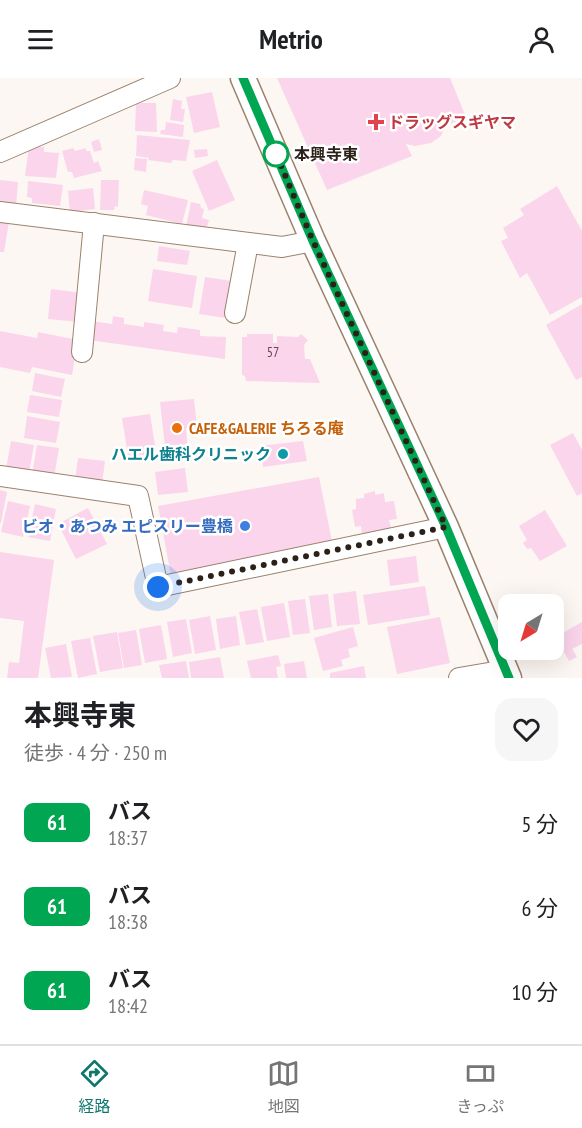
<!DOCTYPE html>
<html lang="ja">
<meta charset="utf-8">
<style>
body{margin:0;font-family:"PT Sans Narrow","Noto Sans JP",sans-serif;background:#f6f6f6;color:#202124;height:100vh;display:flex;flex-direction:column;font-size:22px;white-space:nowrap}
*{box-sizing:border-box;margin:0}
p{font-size:20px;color:#757577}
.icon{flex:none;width:33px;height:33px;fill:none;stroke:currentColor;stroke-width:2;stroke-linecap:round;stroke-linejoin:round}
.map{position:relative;height:600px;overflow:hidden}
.panel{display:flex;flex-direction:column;background:#fff;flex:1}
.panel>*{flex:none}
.badge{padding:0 12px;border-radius:9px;font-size:21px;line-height:39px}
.needle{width:39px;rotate:218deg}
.tools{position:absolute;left:498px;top:516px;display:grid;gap:12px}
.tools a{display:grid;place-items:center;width:66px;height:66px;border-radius:12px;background:#fff;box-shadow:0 6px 24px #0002;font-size:30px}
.you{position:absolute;width:30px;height:30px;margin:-15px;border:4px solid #fff;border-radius:50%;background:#1a73e8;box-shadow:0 0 0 9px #1a73e833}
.map>.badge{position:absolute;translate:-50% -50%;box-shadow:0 0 0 3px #fff}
.round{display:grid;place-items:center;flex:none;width:63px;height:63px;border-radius:18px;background:#f6f6f6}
.overview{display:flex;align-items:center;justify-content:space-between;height:102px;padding:0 24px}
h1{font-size:28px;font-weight:700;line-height:45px}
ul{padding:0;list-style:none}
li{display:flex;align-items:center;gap:18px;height:84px;padding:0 24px}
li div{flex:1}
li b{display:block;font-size:22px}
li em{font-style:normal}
li .badge{min-width:66px;font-weight:700;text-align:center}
header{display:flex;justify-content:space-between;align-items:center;height:78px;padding:0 24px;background:#fff;font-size:27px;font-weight:700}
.tab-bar{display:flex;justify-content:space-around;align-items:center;height:84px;border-top:2px solid #e0e0e0;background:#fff;font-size:16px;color:#757577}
.tab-bar a{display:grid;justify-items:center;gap:3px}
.tab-bar .active{color:#0f766e}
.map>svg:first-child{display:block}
.building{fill:#fbd5ec}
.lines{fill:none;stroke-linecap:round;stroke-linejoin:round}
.minor-casing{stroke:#9a826d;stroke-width:22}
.tertiary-casing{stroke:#9a826d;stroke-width:27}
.minor{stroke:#fff;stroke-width:20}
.tertiary{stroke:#fff;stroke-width:24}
.line-casing{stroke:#fff;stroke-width:14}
.line{stroke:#00a651;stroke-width:9}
.walk{stroke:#2b2119;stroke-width:6;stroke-dasharray:0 10.8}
.health-dot{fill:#e0444e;stroke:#fff;stroke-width:2}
.stop-dot{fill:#fff;stroke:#00a651;stroke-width:3}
.food-dot{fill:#e8710a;stroke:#fff;stroke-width:2}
.culture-dot{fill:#0f9aa8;stroke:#fff;stroke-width:2}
.shop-dot{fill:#3f7fe0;stroke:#fff;stroke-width:2}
.labels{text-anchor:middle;stroke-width:5;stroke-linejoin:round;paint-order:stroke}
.number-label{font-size:14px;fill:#5f4e4e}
.health-label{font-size:16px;font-weight:bold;fill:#be3a42;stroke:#fff;text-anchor:start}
.stop-label{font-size:16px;font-weight:bold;fill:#2b2119;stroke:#fff;text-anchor:start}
.food-label{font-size:16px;font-weight:bold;fill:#c56008;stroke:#fff;text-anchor:start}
.culture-label{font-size:16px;font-weight:bold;fill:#0d838f;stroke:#fff;text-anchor:end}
.shop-label{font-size:16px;font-weight:bold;fill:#366cbe;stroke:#fff;text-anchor:end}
</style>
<header><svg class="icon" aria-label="menu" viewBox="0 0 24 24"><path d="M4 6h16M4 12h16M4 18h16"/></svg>Metrio<svg class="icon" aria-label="person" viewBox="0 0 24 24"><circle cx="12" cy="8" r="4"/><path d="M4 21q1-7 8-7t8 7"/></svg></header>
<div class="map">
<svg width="582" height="600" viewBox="0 0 582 600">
<rect width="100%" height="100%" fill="#fcf7f2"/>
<!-- building -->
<g class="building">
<polygon points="277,0 450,0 466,39 445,48 441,58 431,65 415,68 406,66 412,78 327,112"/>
<polygon points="212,14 220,49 194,55 186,19"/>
<polygon points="173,21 182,23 181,31 185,31 183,44 170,42"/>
<polygon points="136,25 156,25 157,54 135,53"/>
<polygon points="166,44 184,47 183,59 160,56 161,52 165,52"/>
<polygon points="137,57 190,62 186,83 173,82 171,85 148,82 149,80 136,78"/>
<polygon points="99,61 102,72 94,74 91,64"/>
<polygon points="29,68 44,69 44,74 59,75 56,100 25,98"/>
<polygon points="73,70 75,73 86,70 86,73 90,73 94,85 98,83 102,93 74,100 72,94 68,94 62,73"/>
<polygon points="207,71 208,78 195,80 194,72"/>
<polygon points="135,80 147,81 146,94 134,92"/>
<polygon points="217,82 235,122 209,133 192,93"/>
<polygon points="0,102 18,104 16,129 0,127"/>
<polygon points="101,102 119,102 118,129 115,128 114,132 100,132"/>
<polygon points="28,103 63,107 60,128 32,125 32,120 27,119"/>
<polygon points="557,108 582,153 582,219 550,237 527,195 520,200 501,163 508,160 503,150 524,137 520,131"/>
<polygon points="93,110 95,131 70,134 68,113"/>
<polygon points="144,112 188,122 182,146 146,137 148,128 141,126"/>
<polygon points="191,124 200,126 201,130 204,131 202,140 209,142 206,152 186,148"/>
<polygon points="0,142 9,144 4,174 0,174"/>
<polygon points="159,168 190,173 187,187 157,183"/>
<polygon points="153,191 197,198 192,230 148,223"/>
<polygon points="205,199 232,203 226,240 199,236"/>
<polygon points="51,211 82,215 79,244 48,241"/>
<polygon points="582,226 582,299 576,302 546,247"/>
<polygon points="113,238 124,240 124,246 144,249 144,244 164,247 163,253 177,255 178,249 200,252 200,258 226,259 225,281 89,262 91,243 112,246"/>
<polygon points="0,253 37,260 38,254 78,262 72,297 32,289 30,295 0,289"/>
<polygon points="247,256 273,256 273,265 277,265 277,258 298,259 301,256 308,262 304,267 305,281 310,281 320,305 246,303 245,298 242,297 242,259 247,259"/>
<polygon points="35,295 65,301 61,319 32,313"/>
<polygon points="30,317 62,322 59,339 27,334"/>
<polygon points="194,321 197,349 186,350 188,375 166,378 160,324"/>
<polygon points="150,336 157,380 129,384 122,340"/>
<polygon points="27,338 60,344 56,365 24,360"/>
<polygon points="573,355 582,372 582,415 577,418 550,367"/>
<polygon points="11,363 34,367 29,395 6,391"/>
<polygon points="303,363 307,383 263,389 260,368"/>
<polygon points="37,367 59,370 54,400 32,396"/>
<polygon points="78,380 105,383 102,406 75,402"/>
<polygon points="185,390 188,414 158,417 155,394"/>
<polygon points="319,399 333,468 171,498 158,428"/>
<polygon points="0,412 7,414 1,445 0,445"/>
<polygon points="375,413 375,417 384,415 385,424 394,423 397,441 389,442 392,453 362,457 361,448 355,449 352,432 356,431 356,421 364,420 364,416"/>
<polygon points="8,423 30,428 23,459 1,454"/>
<polygon points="35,426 56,431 50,463 28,459"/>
<polygon points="88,430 107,466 76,481 58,446"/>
<polygon points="545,432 567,468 540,483 531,470 527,471 523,465 527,462 519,448"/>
<polygon points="0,474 54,482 38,600 7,600 9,584 19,585 24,543 0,540"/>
<polygon points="416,478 419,504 390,508 387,482"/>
<polygon points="425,508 430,537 368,547 363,517"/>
<polygon points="356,513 360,546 337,548 333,516"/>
<polygon points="328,516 332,549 314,552 309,518"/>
<polygon points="305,521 310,555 293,557 288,523"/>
<polygon points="284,525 290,559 267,563 261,529"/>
<polygon points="257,531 264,564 246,567 239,534"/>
<polygon points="210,538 216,572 195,576 189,542"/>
<polygon points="236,538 240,567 220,571 216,541"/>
<polygon points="440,539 450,585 397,596 387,549"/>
<polygon points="186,541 192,575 173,579 167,544"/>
<polygon points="582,544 582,566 572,571 577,579 569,583 564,574 554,580 548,572 554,572 554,560"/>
<polygon points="161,547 167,581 145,585 139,551"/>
<polygon points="353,549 358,568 348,571 350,579 341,582 343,588 323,593 314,560"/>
<polygon points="136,552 142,587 124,590 118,555"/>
<polygon points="117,554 123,590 100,594 93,558"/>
<polygon points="90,560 97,596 78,600 71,563"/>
<polygon points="66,566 72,599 51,600 45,570"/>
<polygon points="278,577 281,588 276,589 278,600 251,600 247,583"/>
<polygon points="220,579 224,600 191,600 189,584"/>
<polygon points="186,583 189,600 162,600 159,587"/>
<polygon points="304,583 307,600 286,600 284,586"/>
<polygon points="364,588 366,600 330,600 330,595"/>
</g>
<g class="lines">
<defs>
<g id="minor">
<polyline points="0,74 170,0"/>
<polyline points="0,134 282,169 313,163"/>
<polyline points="235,235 248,165"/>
<polyline points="82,274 94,145"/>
<polyline points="0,398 138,418 158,509 446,449"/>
<polyline points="459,600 506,592"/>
</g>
<polyline id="tertiary" points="243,0 313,163 446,449 509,600"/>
</defs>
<!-- minor casing -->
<use href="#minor" class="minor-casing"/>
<!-- tertiary casing -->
<use href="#tertiary" class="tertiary-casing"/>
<!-- minor -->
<use href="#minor" class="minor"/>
<!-- tertiary -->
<use href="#tertiary" class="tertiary"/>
</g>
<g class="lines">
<defs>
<polyline id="line" points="243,0 313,163 446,449 509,600"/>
</defs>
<!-- line casing -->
<use href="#line" class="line-casing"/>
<!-- line -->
<use href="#line" class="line"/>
<!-- walk -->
<polyline class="walk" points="158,509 446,449 313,163 276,76"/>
</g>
<!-- markers -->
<path class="health-dot" d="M373 35h6v6h6v6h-6v6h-6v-6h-6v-6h6z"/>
<circle class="stop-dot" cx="276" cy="76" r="12"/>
<circle class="food-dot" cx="177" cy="350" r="6"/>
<circle class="culture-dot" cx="283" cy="376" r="6"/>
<circle class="shop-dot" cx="245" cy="448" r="6"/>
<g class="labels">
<!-- number labels -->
<g class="number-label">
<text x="273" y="279">57</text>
</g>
<!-- health labels -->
<g class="health-label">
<text x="388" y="50">ドラッグスギヤマ</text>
</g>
<!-- stop labels -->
<g class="stop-label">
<text x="294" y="82">本興寺東</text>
</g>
<!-- food labels -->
<g class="food-label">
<text x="189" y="356">CAFE&amp;GALERIE ちろる庵</text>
</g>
<!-- culture labels -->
<g class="culture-label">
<text x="271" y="382">ハエル歯科クリニック</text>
</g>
<!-- shop labels -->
<g class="shop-label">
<text x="233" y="454">ビオ・あつみ エピスリー豊橋</text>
</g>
</g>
</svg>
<div class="tools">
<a><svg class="needle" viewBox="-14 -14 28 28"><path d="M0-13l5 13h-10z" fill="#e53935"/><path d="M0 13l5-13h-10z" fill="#757577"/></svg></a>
</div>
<div class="you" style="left:158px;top:509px"></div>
</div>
<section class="panel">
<div class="overview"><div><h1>本興寺東</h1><p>徒歩 · 4 分 · 250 m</p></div><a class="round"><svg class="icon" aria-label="heart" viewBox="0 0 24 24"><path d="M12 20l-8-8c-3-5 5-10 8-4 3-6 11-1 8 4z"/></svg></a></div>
<ul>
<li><span class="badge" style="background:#00a651;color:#fff">61</span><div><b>バス</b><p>18:37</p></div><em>5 分</em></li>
<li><span class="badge" style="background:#00a651;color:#fff">61</span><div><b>バス</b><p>18:38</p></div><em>6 分</em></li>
<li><span class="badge" style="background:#00a651;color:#fff">61</span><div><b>バス</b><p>18:42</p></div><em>10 分</em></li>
</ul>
</section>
<nav class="tab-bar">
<a class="active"><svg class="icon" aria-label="directions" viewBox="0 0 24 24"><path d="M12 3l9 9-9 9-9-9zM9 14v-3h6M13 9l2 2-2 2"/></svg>経路</a>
<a><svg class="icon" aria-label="map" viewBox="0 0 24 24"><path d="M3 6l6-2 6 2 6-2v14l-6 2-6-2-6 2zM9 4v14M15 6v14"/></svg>地図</a>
<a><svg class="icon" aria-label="tickets" viewBox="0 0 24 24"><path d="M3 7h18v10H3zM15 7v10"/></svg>きっぷ</a>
</nav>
